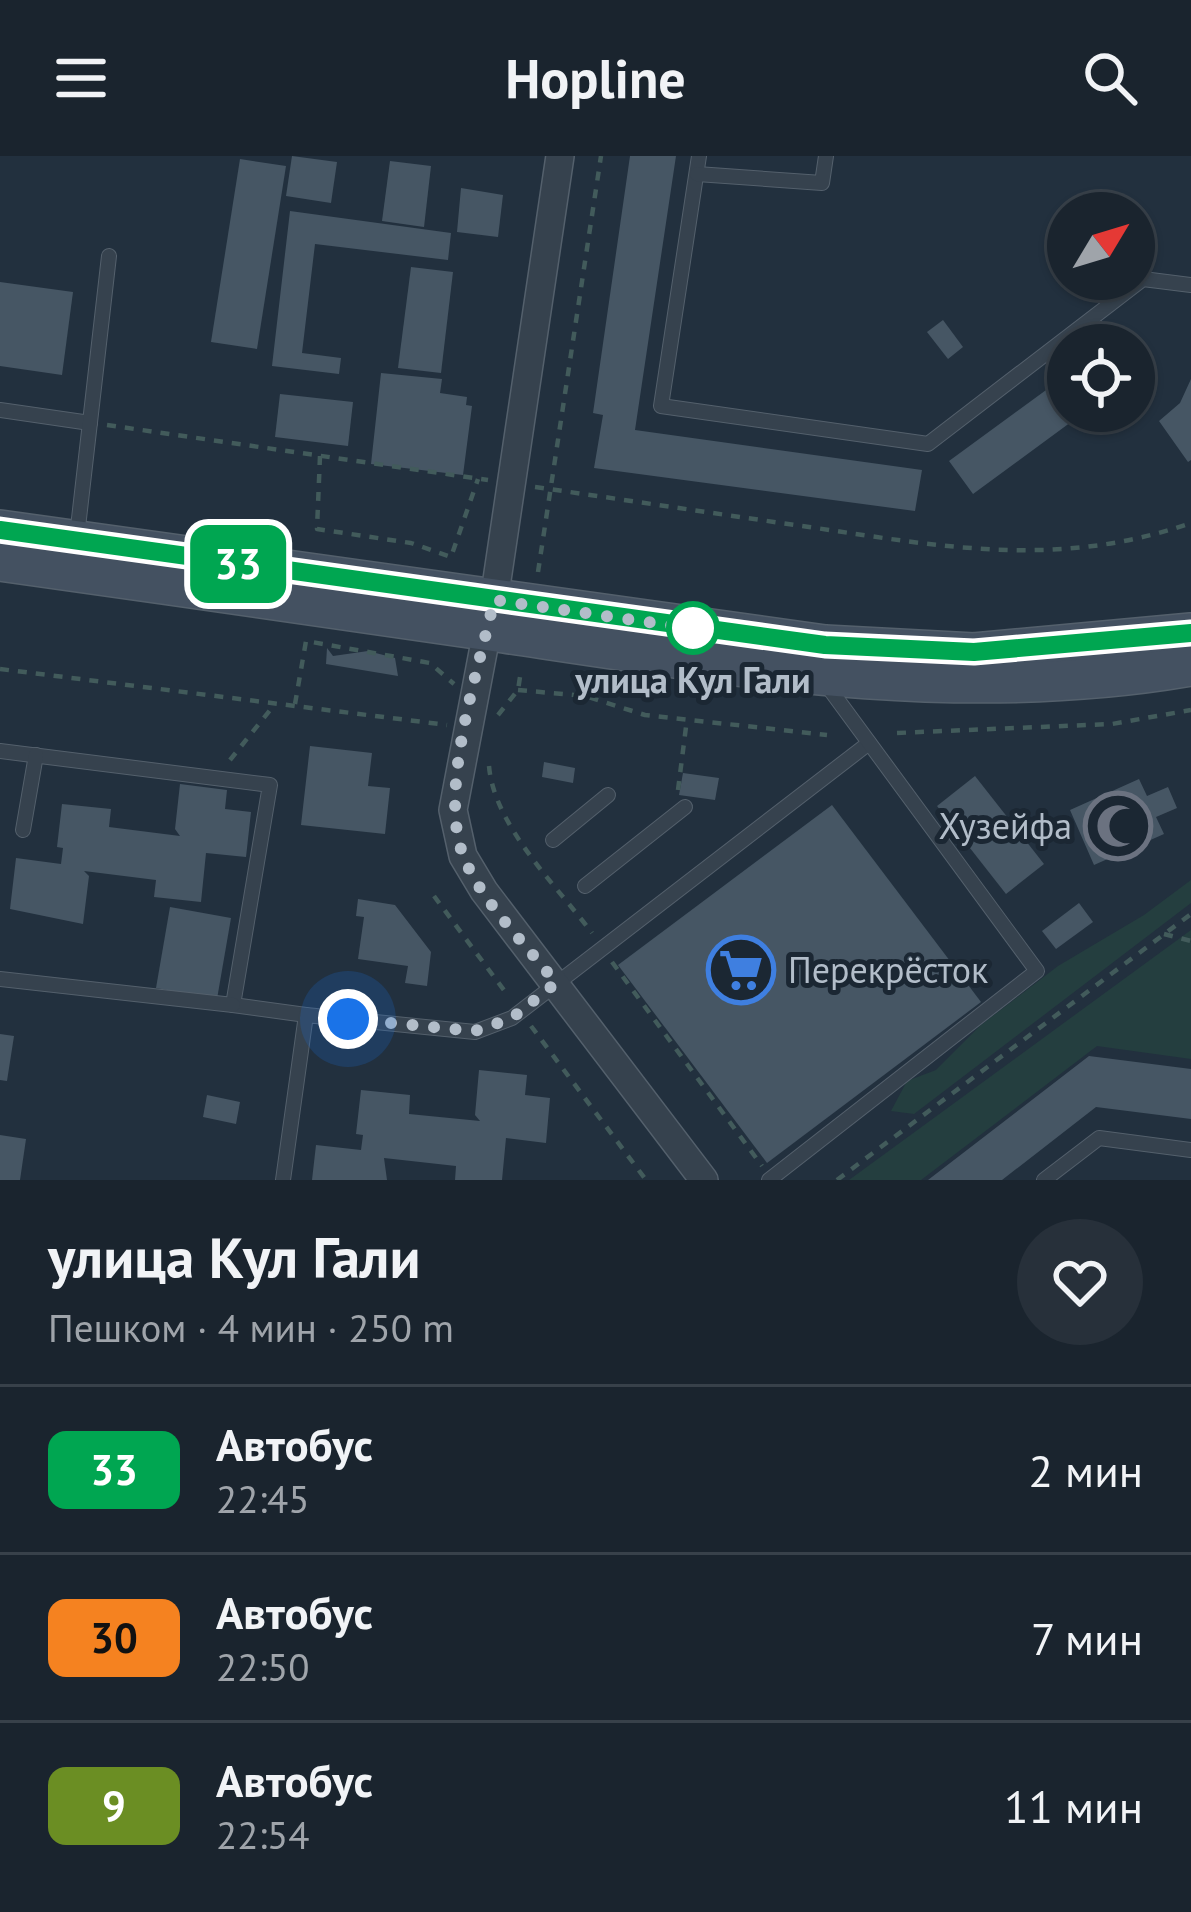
<!DOCTYPE html>
<html lang="ru">
<meta charset="utf-8">
<style>
body{margin:0;font-family:"PT Sans",sans-serif;background:#27303a;color:#f1f3f6;height:100vh;display:flex;flex-direction:column;font-size:45px;white-space:nowrap}
*{box-sizing:border-box;margin:0}
p{font-size:39px;color:#9fa4aa}
.icon{flex:none;width:66px;height:66px;fill:none;stroke:currentColor;stroke-width:2;stroke-linecap:round;stroke-linejoin:round}
.map{position:relative;height:1024px;overflow:hidden}
.drawer{display:flex;flex-direction:column;background:#1a242e;flex:1}
.drawer>*{flex:none}
.badge{padding:0 24px;border-radius:18px;font-size:42px;line-height:78px}
.needle{width:78px;rotate:52deg}
.fabs{position:absolute;left:1047px;top:36px;display:grid;gap:24px}
.fabs a{display:grid;place-items:center;width:108px;height:108px;border-radius:50%;background:#1a242e;box-shadow:0 3px 9px #0004,0 0 0 3px #38414a;font-size:60px}
.you{position:absolute;width:60px;height:60px;margin:-30px;border:9px solid #fff;border-radius:50%;background:#1a73e8;box-shadow:0 0 0 18px #1a73e833}
.map>.badge{position:absolute;translate:-50% -50%;box-shadow:0 0 0 6px #fff}
.round{display:grid;place-items:center;flex:none;width:126px;height:126px;border-radius:63px;background:#27303a}
.summary{display:flex;align-items:center;justify-content:space-between;height:204px;padding:0 48px}
h1{font-size:57px;font-weight:700;line-height:90px}
ul{padding:0;list-style:none}
li{display:flex;align-items:center;gap:36px;height:168px;padding:0 48px;border-top:3px solid #38414a}
li div{flex:1}
li b{display:block;font-size:45px}
li em{font-style:normal}
li .badge{min-width:132px;font-weight:700;text-align:center}
header{display:flex;justify-content:space-between;align-items:center;height:156px;padding:0 48px;background:#1a242e;font-size:54px;font-weight:700}
.map>svg:first-child{display:block}
.green{fill:#243e3f}
.building{fill:#465664}
.lines{fill:none;stroke-linecap:round;stroke-linejoin:round}
.lane-casing{stroke:#54606c;stroke-width:16}
.street-casing{stroke:#54606c;stroke-width:30}
.secondary-casing{stroke:#54606c;stroke-width:42}
.path{stroke:#425b5b;stroke-width:4.5;stroke-dasharray:9 9;stroke-linecap:butt}
.lane{stroke:#36424e;stroke-width:14}
.street{stroke:#36424e;stroke-width:27}
.secondary{stroke:#445161;stroke-width:39}
.line-casing{stroke:#fff;stroke-width:27}
.line{stroke:#00a651;stroke-width:18}
.walk{stroke:#b2bdc9;stroke-width:12;stroke-dasharray:0 21.6}
.stop-dot{fill:#fff;stroke:#00a651;stroke-width:6}
.labels{text-anchor:middle;stroke-width:10;stroke-linejoin:round;paint-order:stroke}
.stop-label{font-size:36px;font-weight:bold;fill:#b2bdc9;stroke:#1b2733}
.poi-label{font-size:36px;fill:#b2bdc9;stroke:#1b2733;text-anchor:end}
</style>
<header><svg class="icon" aria-label="menu" viewBox="0 0 24 24"><path d="M4 6h16M4 12h16M4 18h16"/></svg>Hopline<svg class="icon" aria-label="search" viewBox="0 0 24 24"><circle cx="10" cy="10" r="6"/><path d="M15 15l6 6"/></svg></header>
<div class="map">
<svg width="1191" height="1024" viewBox="0 0 1191 1024">
<rect width="100%" height="100%" fill="#22303e"/>
<!-- green -->
<g class="green">
<polygon points="1191,724 1191,747 914,958 891,955 907,925 936,914 981,869 1058,810 1144,759"/>
<polygon points="1191,774 1191,903 1097,890 921,1024 849,1024"/>
</g>
<!-- building -->
<g class="building">
<polygon points="292,0 337,6 331,47 286,40"/>
<polygon points="630,0 676,0 635,274 922,314 915,355 594,312 603,259 593,257"/>
<polygon points="240,3 286,10 257,193 211,186"/>
<polygon points="390,5 431,10 424,71 382,65"/>
<polygon points="461,32 503,39 498,81 457,76"/>
<polygon points="290,55 451,77 448,104 315,88 302,197 341,202 339,218 272,210"/>
<polygon points="411,111 453,116 441,217 398,212"/>
<polygon points="0,126 73,136 62,219 0,210"/>
<polygon points="943,164 963,191 948,203 927,176"/>
<polygon points="381,217 442,223 440,237 467,241 466,249 472,250 463,319 371,308"/>
<polygon points="1068,218 1068,255 1086,255 973,338 949,305"/>
<polygon points="1191,223 1191,304 1188,306 1159,265 1180,247"/>
<polygon points="280,238 353,246 348,290 275,281"/>
<polygon points="327,492 333,500 368,495 395,502 398,520 326,508"/>
<polygon points="310,590 372,597 368,630 390,632 385,678 301,669"/>
<polygon points="544,606 575,612 573,627 542,621"/>
<polygon points="683,617 719,622 715,644 679,639"/>
<polygon points="975,620 1044,708 1006,738 937,650"/>
<polygon points="1139,623 1147,640 1168,631 1177,652 1156,661 1164,678 1094,709 1070,654"/>
<polygon points="180,628 227,634 225,653 251,656 246,701 206,697 201,746 154,741 156,724 84,715 89,720 83,768 10,753 16,702 61,708 63,692 57,691 62,648 111,653 109,671 180,680 175,673"/>
<polygon points="832,649 981,846 767,1007 618,809"/>
<polygon points="358,743 395,749 431,796 427,830 405,827 408,810 358,803 364,761 356,760"/>
<polygon points="1079,747 1093,766 1056,793 1042,775"/>
<polygon points="170,751 231,762 217,843 156,832"/>
<polygon points="0,878 14,880 7,925 0,924"/>
<polygon points="1089,900 1191,913 1191,963 1096,951 1002,1024 928,1024"/>
<polygon points="479,914 527,919 525,939 550,942 546,987 506,982 502,1024 455,1024 456,1010 384,1002 387,1024 312,1024 316,989 361,994 363,979 356,978 361,934 410,939 409,958 480,965 475,959"/>
<polygon points="207,939 240,946 236,968 203,961"/>
<polygon points="0,979 26,983 20,1024 0,1024"/>
</g>
<g class="lines">
<defs>
<g id="lane">
<polyline points="699,0 661,250 928,288 1143,123 1191,129"/>
<polyline points="697,18 822,27 826,0"/>
<polyline points="0,254 90,267"/>
<polyline points="77,380 109,100"/>
<polyline points="0,595 270,629 233,849 306,859"/>
<polyline points="23,674 36,599"/>
<polyline points="553,684 608,639"/>
<polyline points="585,730 685,651"/>
<polyline points="0,823 233,849"/>
<polyline points="283,1024 306,859 475,876 512,862 869,587"/>
<polyline points="769,1024 1037,815 826,528"/>
<polyline points="1044,1024 1099,982 1191,994"/>
</g>
<g id="street">
<polyline points="494,444 560,0"/>
<polyline points="487,475 453,654 463,700 484,735 704,1024"/>
</g>
<g id="secondary">
<polyline points="0,374 825,489 974,497 1191,477"/>
<path d="M0 405C168 429 336 452 504 477 732 511 962 550 1191 510"/>
</g>
</defs>
<!-- lane casing -->
<use href="#lane" class="lane-casing"/>
<!-- street casing -->
<use href="#street" class="street-casing"/>
<!-- secondary casing -->
<use href="#secondary" class="secondary-casing"/>
<!-- path -->
<g class="path">
<polyline points="107,269 488,324"/>
<polyline points="320,300 317,373 411,387 451,401 478,323"/>
<path d="M535 331C626 344 718 358 809 371 945 391 1058 413 1191 367"/>
<polyline points="538,416 601,0"/>
<polyline points="0,513 447,569"/>
<polyline points="518,534 585,540 645,559 827,579"/>
<polyline points="295,548 306,485 430,507 454,528"/>
<polyline points="498,559 518,534 520,521"/>
<polyline points="897,577 1112,568 1191,554"/>
<polyline points="230,604 275,548"/>
<path d="M489 610C494 670 557 730 592 777"/>
<polyline points="678,634 687,563"/>
<polyline points="434,740 509,841"/>
<polyline points="1164,778 1191,785"/>
<polyline points="612,806 762,1010"/>
<polyline points="531,870 646,1024"/>
<polyline points="837,1024 1191,758"/>
</g>
<!-- lane -->
<use href="#lane" class="lane"/>
<!-- street -->
<use href="#street" class="street"/>
<!-- secondary -->
<use href="#secondary" class="secondary"/>
</g>
<g class="lines">
<defs>
<polyline id="line" points="0,374 825,489 974,496 1191,477"/>
</defs>
<!-- line casing -->
<use href="#line" class="line-casing"/>
<!-- line -->
<use href="#line" class="line"/>
<!-- walk -->
<path class="walk" d="M348 863 475 875 512 862 556 827C526 788 481 746 463 699 438 634 479 513 494 444L704 474 693 472"/>
</g>
<!-- icons -->
<defs>
<symbol id="mosque-ring" viewBox="-11 -11 22 22"><circle r="9.5" fill="#1b2733" stroke="#6b7280" stroke-width="1.5"/><path d="M3.5-4.9A6 6 0 1 0 3.5 4.9A5 5 0 1 1 3.5-4.9Z" fill="#6b7280"/></symbol>
<symbol id="supermarket-ring" viewBox="-11 -11 22 22"><circle r="9.5" fill="#1b2733" stroke="#3f7fe0" stroke-width="1.5"/><path d="M-6-5.5h2.5l.6 2H6L4.5 2H-2.5L-4.4-4H-6ZM-1.5 3.2a1.3 1.3 0 1 0 .1 0ZM3 3.2a1.3 1.3 0 1 0 .1 0Z" fill="#3f7fe0"/></symbol>
</defs>
<g fill-rule="evenodd">
<use href="#mosque-ring" x="1080" y="632" width="76" height="76"/>
<use href="#supermarket-ring" x="703" y="776" width="76" height="76"/>
</g>
<!-- markers -->
<circle class="stop-dot" cx="693" cy="472" r="24"/>
<g class="labels">
<!-- stop labels -->
<g class="stop-label">
<text x="693" y="537">улица Кул Гали</text>
</g>
<!-- poi labels -->
<g class="poi-label">
<text x="1072" y="683">Хузейфа</text>
<text x="788" y="827" text-anchor="start">Перекрёсток</text>
</g>
</g>
</svg>
<div class="fabs">
<a><svg class="needle" viewBox="-14 -14 28 28"><path d="M0-13l5 13h-10z" fill="#e53935"/><path d="M0 13l5-13h-10z" fill="#9fa4aa"/></svg></a>
<a><svg class="icon" aria-label="locate" viewBox="0 0 24 24"><circle cx="12" cy="12" r="6"/><path d="M12 2v4M12 18v4M2 12h4M18 12h4"/></svg></a>
</div>
<div class="you" style="left:348px;top:863px"></div>
<b class="badge" style="left:238px;top:408px;background:#00a651;color:#fff">33</b>
</div>
<section class="drawer">
<div class="summary"><div><h1>улица Кул Гали</h1><p>Пешком · 4 мин · 250 m</p></div><a class="round"><svg class="icon" aria-label="heart" viewBox="0 0 24 24"><path d="M12 20l-8-8c-3-5 5-10 8-4 3-6 11-1 8 4z"/></svg></a></div>
<ul>
<li><span class="badge" style="background:#00a651;color:#fff">33</span><div><b>Автобус</b><p>22:45</p></div><em>2 мин</em></li>
<li><span class="badge" style="background:#f58220;color:#111">30</span><div><b>Автобус</b><p>22:50</p></div><em>7 мин</em></li>
<li><span class="badge" style="background:#6b8e23;color:#fff">9</span><div><b>Автобус</b><p>22:54</p></div><em>11 мин</em></li>
</ul>
</section>
